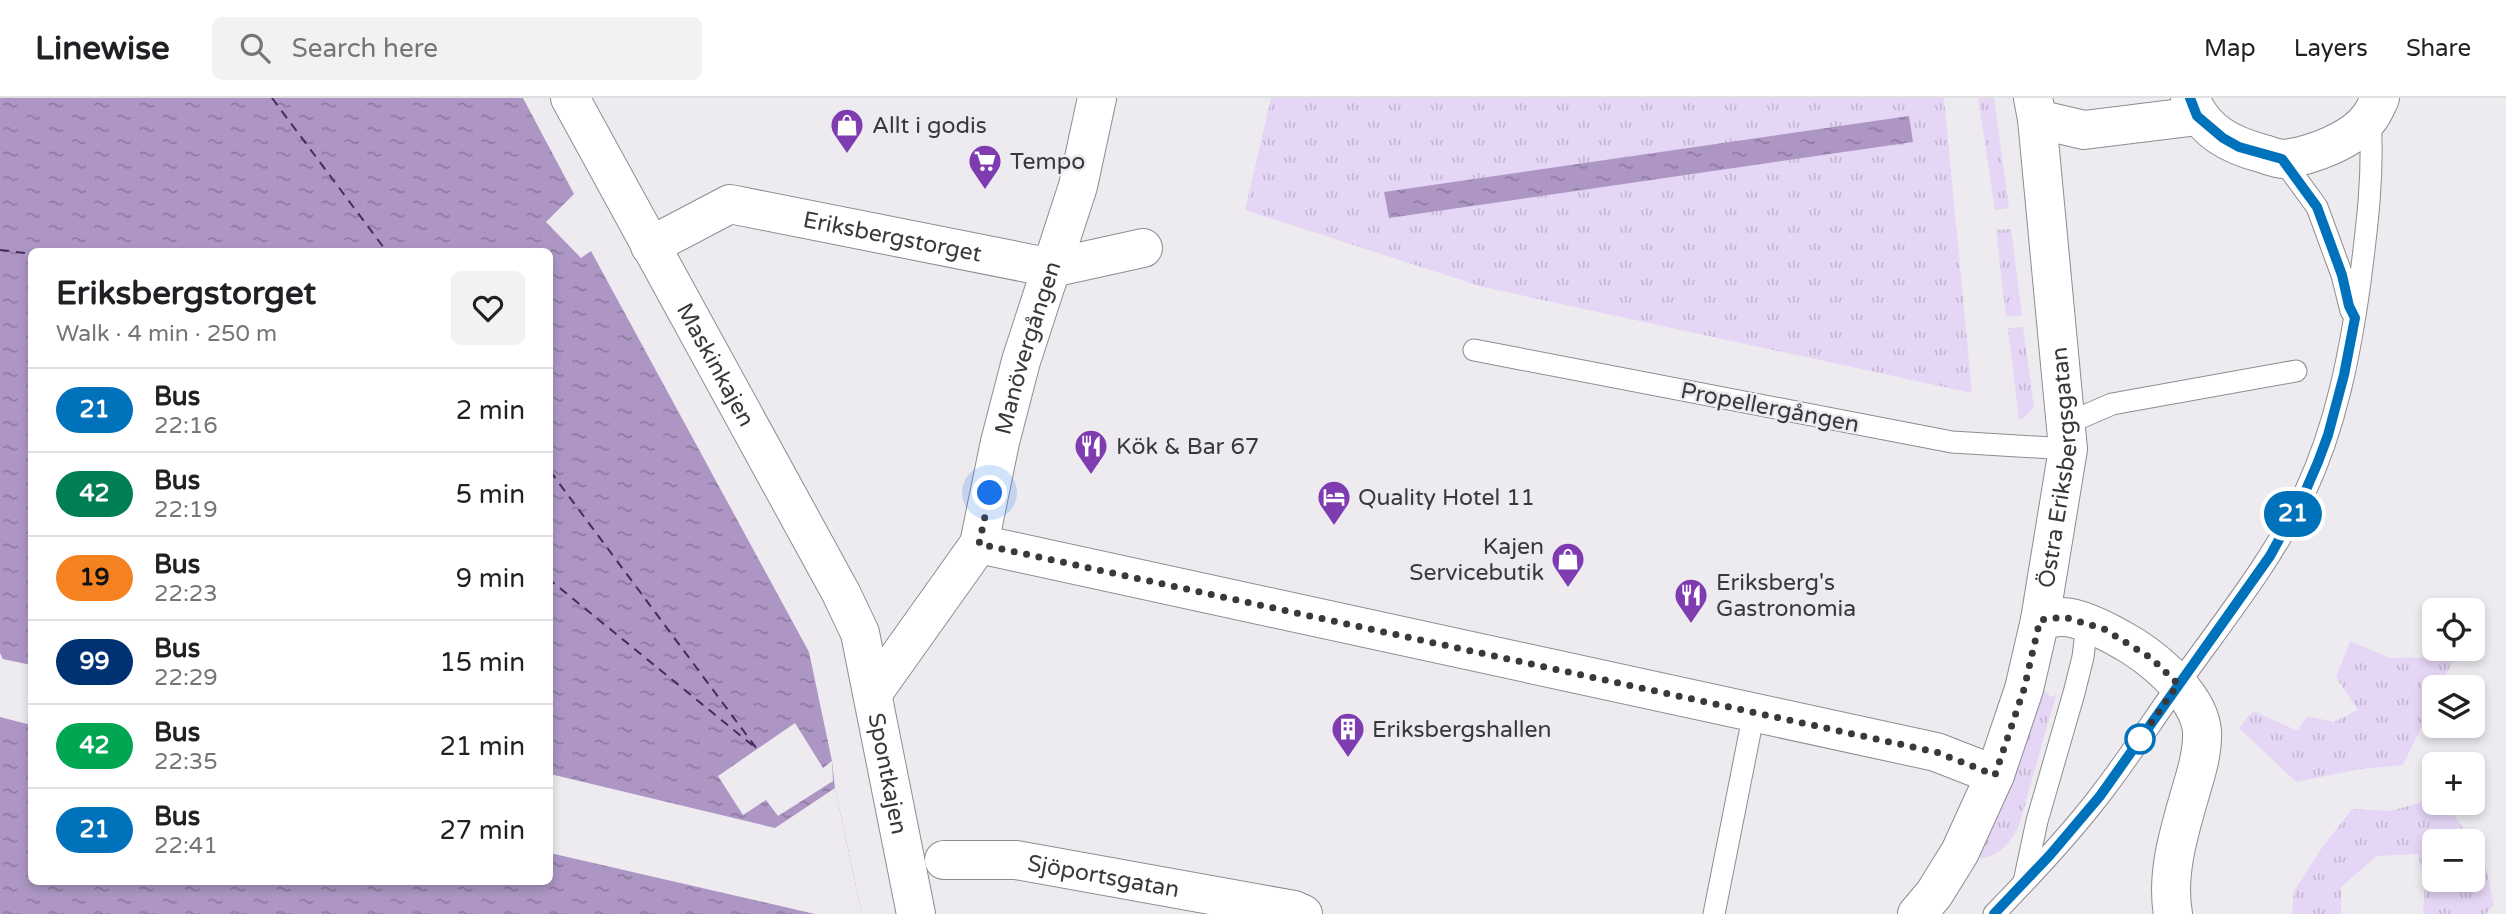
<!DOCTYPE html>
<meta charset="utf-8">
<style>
body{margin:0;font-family:"Varela Round",sans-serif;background:#f2f2f2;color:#202124;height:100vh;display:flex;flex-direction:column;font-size:26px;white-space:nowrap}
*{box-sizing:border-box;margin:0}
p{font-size:23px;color:#757577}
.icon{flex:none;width:38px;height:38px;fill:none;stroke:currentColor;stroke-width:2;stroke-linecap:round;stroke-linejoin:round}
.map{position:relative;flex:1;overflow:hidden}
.details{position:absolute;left:28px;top:150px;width:525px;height:637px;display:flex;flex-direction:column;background:#fff;border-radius:10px;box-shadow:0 4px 10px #0003}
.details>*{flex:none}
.badge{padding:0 14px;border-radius:23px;font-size:24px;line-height:46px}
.fabs{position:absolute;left:2422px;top:500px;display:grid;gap:14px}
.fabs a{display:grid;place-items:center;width:63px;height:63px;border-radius:10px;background:#fff;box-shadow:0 4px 10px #0003;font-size:35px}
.you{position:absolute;width:35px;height:35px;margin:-18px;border:5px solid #fff;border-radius:50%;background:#1a73e8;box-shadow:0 0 0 10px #1a73e833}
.map>.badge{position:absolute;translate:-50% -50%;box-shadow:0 0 0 4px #fff}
.round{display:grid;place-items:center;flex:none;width:74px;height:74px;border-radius:10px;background:#f2f2f2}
.summary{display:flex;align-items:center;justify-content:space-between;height:119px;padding:0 28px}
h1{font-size:33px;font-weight:700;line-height:52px}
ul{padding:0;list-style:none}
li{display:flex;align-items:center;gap:21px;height:84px;padding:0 28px;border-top:2px solid #e0e0e0}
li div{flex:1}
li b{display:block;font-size:26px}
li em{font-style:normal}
li .badge{min-width:77px;font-weight:700;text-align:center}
header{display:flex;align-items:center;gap:42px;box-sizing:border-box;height:98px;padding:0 35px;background:#fff;border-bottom:2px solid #e0e0e0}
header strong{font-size:33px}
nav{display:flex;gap:38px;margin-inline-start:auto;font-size:24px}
.search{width:490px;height:63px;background:#f2f2f2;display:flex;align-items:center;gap:18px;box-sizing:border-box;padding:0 24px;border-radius:10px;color:#757577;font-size:26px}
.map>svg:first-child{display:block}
.grass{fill:url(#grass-tufts)}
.water{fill:url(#water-ripples);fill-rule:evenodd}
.pier{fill:#edebf0}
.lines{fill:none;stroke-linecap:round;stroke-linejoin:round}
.ferry{stroke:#482962;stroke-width:2;stroke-dasharray:9 7;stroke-linecap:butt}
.lane-casing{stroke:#8e8c90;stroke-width:23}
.street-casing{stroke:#8e8c90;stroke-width:40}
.lane{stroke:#fff;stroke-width:21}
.street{stroke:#fff;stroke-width:38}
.line-casing{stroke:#fff;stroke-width:16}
.line{stroke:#0072bc;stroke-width:10}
.walk{stroke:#39383a;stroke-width:7;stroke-dasharray:0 12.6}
.stop-dot{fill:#fff;stroke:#0072bc;stroke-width:3.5}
.labels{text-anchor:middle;stroke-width:5;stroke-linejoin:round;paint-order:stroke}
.poi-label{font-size:23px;fill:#39383a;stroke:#edebf0;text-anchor:start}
.street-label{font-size:23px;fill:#39383a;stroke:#edebf0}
</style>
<header>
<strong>Linewise</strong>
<div class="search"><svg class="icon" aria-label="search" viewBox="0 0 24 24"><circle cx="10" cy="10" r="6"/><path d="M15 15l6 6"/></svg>Search here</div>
<nav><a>Map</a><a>Layers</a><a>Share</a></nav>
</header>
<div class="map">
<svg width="2506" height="816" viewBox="0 0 2506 816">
<defs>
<pattern id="grass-tufts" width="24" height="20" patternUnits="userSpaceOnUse" patternTransform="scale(1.75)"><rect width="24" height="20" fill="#e5d6f5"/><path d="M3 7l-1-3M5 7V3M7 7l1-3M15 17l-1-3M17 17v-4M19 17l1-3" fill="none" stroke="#c5b8d3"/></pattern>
<pattern id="water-ripples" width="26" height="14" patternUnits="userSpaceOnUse" patternTransform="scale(1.75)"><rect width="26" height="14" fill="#ad96c4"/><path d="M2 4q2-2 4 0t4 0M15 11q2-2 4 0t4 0" fill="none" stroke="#8e7ba0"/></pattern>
</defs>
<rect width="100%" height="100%" fill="#edebf0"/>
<!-- grass -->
<g class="grass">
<polygon points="1271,0 1944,0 1972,295 1483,189 1245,112"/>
<polygon points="1978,0 1994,0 2009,110 1995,112"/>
<polygon points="2011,131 2022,217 2006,219 1996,132"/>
<polygon points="2023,229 2034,309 2023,321 2019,321 2008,230"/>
<polygon points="2350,543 2390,560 2454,559 2440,590 2434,590 2434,603 2403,667 2360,671 2296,684 2239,630 2253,613 2298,633 2307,618 2334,624 2358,612 2336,579"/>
<path d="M2040 588 2051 599 2056 597 2020 724C2014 741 2000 758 1982 760L1977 757Z"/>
<polygon points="2434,701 2434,705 2445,705 2473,744 2434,744 2434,782 2473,782 2473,744 2484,760 2494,807 2486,816 2423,816 2425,785 2418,756 2377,758 2341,789 2341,816 2292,816 2294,793 2321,751 2352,711 2390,713"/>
</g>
<!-- water -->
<g class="water">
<path d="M0 0H523L574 96 546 124 581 160 591 153 809 554 832 663 835 690 862 816H0ZM32 154H550V784H32Z"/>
<polygon points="1909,18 1913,44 1389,120 1384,94"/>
</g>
<!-- pier -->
<g class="pier">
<polygon points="0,555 3,561 31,567 31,627 0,619"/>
<polygon points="795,625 823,670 832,663 833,683 778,718 766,702 743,717 718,678"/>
<polygon points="550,676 775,730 835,690 862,816 815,816 550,755"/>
</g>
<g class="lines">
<!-- ferry -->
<g class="ferry">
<polyline points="272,0 387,154"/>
<polyline points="0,152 32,156"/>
<polyline points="550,373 757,651 550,482"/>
</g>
<defs>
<g id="lane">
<polyline points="2282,61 2317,109 2342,177 2351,213"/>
<polyline points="1474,252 1952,344 2068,351"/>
<polyline points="2066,326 2112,306 2296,273"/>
<polyline points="2024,784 2037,723 2074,595 2083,559 2087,526"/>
<polyline points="1714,816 1754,614"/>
<path d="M1994 816C2031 778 2068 739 2100 697 2128 661 2153 622 2180 584 2224 522 2272 463 2305 394 2336 328 2350 256 2360 184 2367 129 2374 75 2370 20"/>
</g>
<g id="street">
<path id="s1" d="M570 0 841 495 860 535 916 816"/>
<path d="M2190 0C2204 34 2230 47 2264 56 2270 58 2278 61 2284 61 2311 58 2354 42 2370 19 2374 14 2377 6 2380 0"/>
<polyline points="2037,21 2084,32 2198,18"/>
<path id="s2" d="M650 148 730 106 1052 170 1143 150"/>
<polyline points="979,446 1936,654 1995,677"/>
<path d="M2040 522C2046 521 2054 519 2061 519 2081 518 2116 538 2134 549 2160 566 2199 600 2202 633 2203 654 2196 676 2190 696 2179 734 2166 776 2173 816"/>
<path id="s3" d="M873 595 979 446 1000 344 1021 263 1078 88 1097 0"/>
<path id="s4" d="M944 762H1016L1294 812 1303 816"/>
<path id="s5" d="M1917 816 1934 796 1960 754 1995 677 2024 591 2040 522 2068 351 2037 21 2033 0"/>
</g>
</defs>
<!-- lane casing -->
<use href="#lane" class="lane-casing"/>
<!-- street casing -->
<use href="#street" class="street-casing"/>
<!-- lane -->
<use href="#lane" class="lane"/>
<!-- street -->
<use href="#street" class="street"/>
</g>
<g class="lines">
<defs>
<polyline id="line" points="1994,816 2050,757 2100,698 2270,458 2305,394 2318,364 2328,337 2344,277 2355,220 2349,208 2342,177 2317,109 2282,61 2239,49 2223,40 2197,18 2190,0"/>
</defs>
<!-- line casing -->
<use href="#line" class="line-casing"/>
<!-- line -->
<use href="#line" class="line"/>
<!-- walk -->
<polyline class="walk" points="990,395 979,446 1936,654 1995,677 2024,591 2040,522 2064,519 2104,531 2151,560 2178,586 2140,641"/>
</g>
<!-- icons -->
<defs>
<symbol id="shop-pin" viewBox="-11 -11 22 30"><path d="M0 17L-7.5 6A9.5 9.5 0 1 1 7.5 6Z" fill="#7f3cb0" stroke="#edebf0"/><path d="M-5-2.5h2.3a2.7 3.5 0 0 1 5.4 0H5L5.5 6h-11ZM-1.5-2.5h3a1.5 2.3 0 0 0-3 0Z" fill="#fff"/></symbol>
<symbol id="supermarket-pin" viewBox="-11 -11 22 30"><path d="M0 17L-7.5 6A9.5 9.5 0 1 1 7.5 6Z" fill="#7f3cb0" stroke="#edebf0"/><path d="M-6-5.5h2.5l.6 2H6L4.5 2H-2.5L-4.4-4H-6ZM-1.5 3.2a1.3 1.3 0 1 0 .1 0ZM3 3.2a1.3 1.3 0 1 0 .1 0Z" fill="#fff"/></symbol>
<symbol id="restaurant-pin" viewBox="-11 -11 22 30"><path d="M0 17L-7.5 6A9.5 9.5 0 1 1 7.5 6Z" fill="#7f3cb0" stroke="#edebf0"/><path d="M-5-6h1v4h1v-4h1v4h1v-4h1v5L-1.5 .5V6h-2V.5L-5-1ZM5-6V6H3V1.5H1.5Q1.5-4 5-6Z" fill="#fff"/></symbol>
<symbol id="hotel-pin" viewBox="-11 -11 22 30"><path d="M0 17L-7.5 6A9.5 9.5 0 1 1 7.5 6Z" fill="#7f3cb0" stroke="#edebf0"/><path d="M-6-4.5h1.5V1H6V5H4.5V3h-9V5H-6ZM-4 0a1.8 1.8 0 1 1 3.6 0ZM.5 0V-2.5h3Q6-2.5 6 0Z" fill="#fff"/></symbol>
<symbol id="building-pin" viewBox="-11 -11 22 30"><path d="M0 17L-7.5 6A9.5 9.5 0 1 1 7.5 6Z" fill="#7f3cb0" stroke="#edebf0"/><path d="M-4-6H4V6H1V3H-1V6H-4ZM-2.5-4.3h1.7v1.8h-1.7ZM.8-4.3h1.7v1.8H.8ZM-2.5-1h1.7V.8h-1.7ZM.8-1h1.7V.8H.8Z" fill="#fff"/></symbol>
</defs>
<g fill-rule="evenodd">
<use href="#shop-pin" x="828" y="8" width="38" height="52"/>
<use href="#supermarket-pin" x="966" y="44" width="38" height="52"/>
<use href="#restaurant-pin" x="1072" y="329" width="38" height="52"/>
<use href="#hotel-pin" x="1315" y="380" width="38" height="52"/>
<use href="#shop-pin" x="1549" y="442" width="38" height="52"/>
<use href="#restaurant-pin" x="1672" y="478" width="38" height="52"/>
<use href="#building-pin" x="1329" y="612" width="38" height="52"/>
</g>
<!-- markers -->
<circle class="stop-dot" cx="2140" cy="641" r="14"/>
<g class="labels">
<!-- poi labels -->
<g class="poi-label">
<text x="872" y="35">Allt i godis</text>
<text x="1010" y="71">Tempo</text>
<text x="1116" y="356">Kök &amp; Bar 67</text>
<text x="1358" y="407">Quality Hotel 11</text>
<text x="1544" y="456" text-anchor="end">Kajen<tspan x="1544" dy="26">Servicebutik</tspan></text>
<text x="1716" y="492">Eriksberg's<tspan x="1716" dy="26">Gastronomia</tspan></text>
<text x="1372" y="639">Eriksbergshallen</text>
</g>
<!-- street labels -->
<g class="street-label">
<text dy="8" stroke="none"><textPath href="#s2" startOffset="256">Eriksbergstorget</textPath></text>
<text dy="8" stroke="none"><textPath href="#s3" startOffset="385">Manövergången</textPath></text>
<text dy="8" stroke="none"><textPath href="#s1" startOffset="304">Maskinkajen</textPath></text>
<text transform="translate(1770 309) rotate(11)" y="8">Propellergången</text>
<text dy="8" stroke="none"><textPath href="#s5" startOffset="476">Östra Eriksbergsgatan</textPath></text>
<text dy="8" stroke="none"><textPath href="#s1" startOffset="752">Spontkajen</textPath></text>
<text dy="8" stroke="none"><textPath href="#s4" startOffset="161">Sjöportsgatan</textPath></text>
</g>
</g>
</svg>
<div class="fabs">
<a><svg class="icon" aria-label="locate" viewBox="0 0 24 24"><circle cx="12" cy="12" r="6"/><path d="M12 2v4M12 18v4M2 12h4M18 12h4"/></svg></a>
<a><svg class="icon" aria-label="layers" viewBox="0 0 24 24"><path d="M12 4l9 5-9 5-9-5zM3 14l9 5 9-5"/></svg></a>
<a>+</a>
<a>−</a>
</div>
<div class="you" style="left:990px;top:395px"></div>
<b class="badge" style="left:2293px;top:416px;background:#0072bc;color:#fff">21</b>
<section class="details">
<div class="summary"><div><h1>Eriksbergstorget</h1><p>Walk · 4 min · 250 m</p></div><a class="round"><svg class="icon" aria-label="heart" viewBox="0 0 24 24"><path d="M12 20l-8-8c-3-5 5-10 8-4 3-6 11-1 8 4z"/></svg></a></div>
<ul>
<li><span class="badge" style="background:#0072bc;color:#fff">21</span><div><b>Bus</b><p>22:16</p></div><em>2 min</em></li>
<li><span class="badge" style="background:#007f52;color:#fff">42</span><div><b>Bus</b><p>22:19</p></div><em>5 min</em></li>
<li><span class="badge" style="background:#f58220;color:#111">19</span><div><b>Bus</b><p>22:23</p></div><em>9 min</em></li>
<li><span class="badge" style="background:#003273;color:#fff">99</span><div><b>Bus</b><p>22:29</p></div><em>15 min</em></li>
<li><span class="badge" style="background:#00a651;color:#fff">42</span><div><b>Bus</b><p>22:35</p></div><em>21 min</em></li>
<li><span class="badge" style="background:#0072bc;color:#fff">21</span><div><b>Bus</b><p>22:41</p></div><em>27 min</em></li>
</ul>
</section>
</div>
